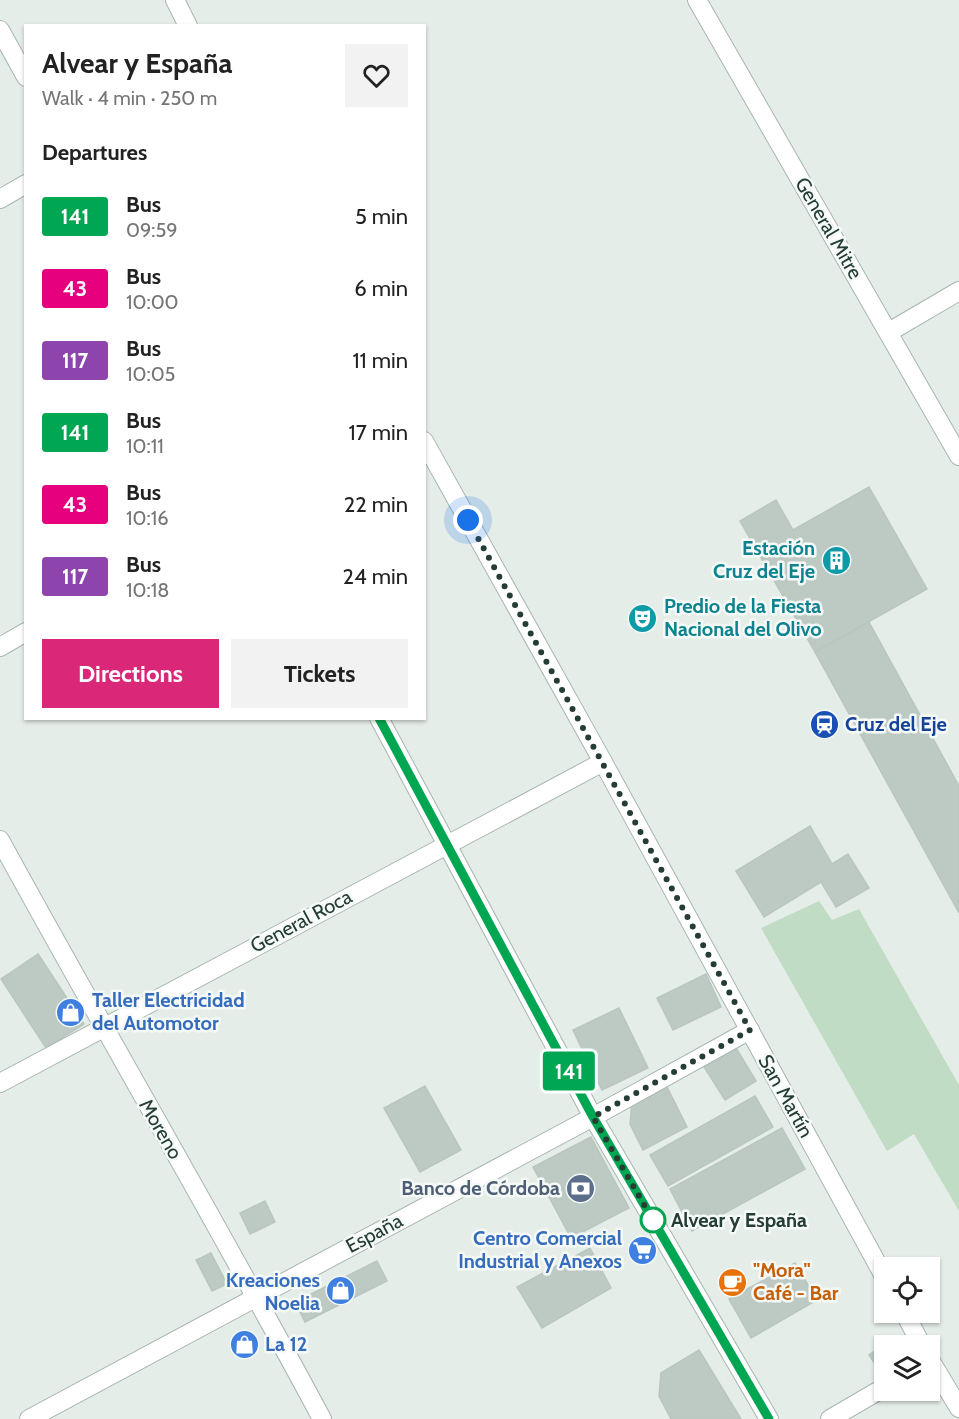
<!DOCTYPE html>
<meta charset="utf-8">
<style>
body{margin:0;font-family:Cabin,sans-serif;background:#f2f2f2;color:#222;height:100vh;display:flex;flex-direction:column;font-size:22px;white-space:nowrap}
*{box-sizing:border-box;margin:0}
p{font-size:20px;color:#767676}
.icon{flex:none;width:33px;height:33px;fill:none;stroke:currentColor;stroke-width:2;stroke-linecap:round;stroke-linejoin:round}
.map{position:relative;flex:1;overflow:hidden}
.panel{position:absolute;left:24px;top:24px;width:402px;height:696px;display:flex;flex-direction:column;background:#fff;border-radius:0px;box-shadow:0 2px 4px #0004}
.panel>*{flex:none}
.badge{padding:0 12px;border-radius:4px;font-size:21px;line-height:39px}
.tools{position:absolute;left:874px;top:1257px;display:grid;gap:12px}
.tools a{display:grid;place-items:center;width:66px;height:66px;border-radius:0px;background:#fff;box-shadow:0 2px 4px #0004;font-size:30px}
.you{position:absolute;width:30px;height:30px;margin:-15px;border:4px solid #fff;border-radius:50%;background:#1a73e8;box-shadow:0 0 0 9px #1a73e833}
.map>.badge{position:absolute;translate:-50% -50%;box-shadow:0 0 0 3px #fff}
h2{padding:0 18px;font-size:22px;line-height:54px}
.round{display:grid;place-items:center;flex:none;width:63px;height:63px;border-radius:0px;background:#f2f2f2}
.summary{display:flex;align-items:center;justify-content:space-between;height:102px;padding:0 18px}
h1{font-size:28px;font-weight:800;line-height:45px}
.primary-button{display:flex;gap:12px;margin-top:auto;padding:12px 18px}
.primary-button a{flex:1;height:69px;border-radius:0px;background:#db2777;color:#fff;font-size:24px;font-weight:800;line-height:69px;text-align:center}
.primary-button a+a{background:#f2f2f2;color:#222}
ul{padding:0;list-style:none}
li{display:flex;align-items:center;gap:18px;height:72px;padding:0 18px}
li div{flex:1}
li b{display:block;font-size:22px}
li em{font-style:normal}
li .badge{min-width:66px;font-weight:700;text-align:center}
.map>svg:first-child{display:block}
.green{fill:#c0dcc5}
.building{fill:#bdcac4;stroke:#b8c6bf;stroke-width:1.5}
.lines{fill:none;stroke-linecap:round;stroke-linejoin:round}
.minor-casing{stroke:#a8b5af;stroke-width:20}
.minor{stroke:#fff;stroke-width:18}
.line-casing{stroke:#fff;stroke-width:14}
.line{stroke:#00a651;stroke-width:9}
.walk{stroke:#253d35;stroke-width:6;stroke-dasharray:0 10.8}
.stop-dot{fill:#fff;stroke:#00a651;stroke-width:3}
.labels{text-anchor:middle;stroke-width:5;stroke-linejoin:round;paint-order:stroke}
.street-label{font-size:20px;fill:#253d35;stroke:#f5f9f7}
.culture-label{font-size:20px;font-weight:bold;fill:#0d838f;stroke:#f5f9f7;text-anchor:end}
.transit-label{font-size:20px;font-weight:bold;fill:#164399;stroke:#f5f9f7;text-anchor:start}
.shop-label{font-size:20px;font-weight:bold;fill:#366cbe;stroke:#f5f9f7;text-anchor:start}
.service-label{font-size:20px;font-weight:bold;fill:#4e5e75;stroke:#f5f9f7;text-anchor:end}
.stop-label{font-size:20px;font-weight:bold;fill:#253d35;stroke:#f5f9f7;text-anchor:start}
.food-label{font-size:20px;font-weight:bold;fill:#c56008;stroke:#f5f9f7;text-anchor:start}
</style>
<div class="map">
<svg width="959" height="1419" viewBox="0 0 959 1419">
<rect width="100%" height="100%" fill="#e5ede8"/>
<!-- green -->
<polygon class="green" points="819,901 832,920 859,909 959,1085 959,1211 914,1134 887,1151 761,928"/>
<!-- building -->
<g class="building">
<polygon points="869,487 927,589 815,652 740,521 776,500 793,530"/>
<polygon points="869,622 959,786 959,913 815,652"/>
<polygon points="810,826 832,864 848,854 869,888 836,907 821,882 764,917 736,871"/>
<polygon points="38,954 84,1024 46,1048 1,979"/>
<polygon points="706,974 721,1007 673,1030 657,998"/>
<polygon points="619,1008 648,1068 602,1090 573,1030"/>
<polygon points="733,1043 756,1081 725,1100 701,1062"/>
<polygon points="666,1085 687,1127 643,1150 630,1124 632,1102"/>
<polygon points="425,1086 461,1150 420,1172 384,1108"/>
<polygon points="755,1096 773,1127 668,1186 650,1155"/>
<polygon points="782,1128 805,1169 692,1231 670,1189"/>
<polygon points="591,1137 629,1208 571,1238 533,1167"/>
<polygon points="265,1201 275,1222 250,1234 240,1213"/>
<polygon points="590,1248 611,1288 542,1328 517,1287"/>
<polygon points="211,1253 227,1284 212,1291 196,1260"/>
<polygon points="377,1261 387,1281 305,1322 295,1302"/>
<polygon points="795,1263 817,1300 751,1338 729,1299"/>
<polygon points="892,1339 897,1346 885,1346 883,1376 869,1355"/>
<polygon points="699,1350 741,1419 671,1419 659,1396 661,1373"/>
</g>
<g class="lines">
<defs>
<g id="minor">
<polyline points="175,0 188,26"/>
<polyline points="697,0 959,456"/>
<polyline points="0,30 26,77"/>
<polyline points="0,199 26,184"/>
<polyline points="889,332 959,291"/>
<polyline points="424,441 603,762 885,1278"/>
<polyline points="0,647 26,632"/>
<polyline points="379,718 593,1117 769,1419"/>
<path d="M0 840C106 1034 218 1224 322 1419"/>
<polyline points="0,1083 603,762"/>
<polyline points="904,1312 922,1346"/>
<polyline points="930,1360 959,1408"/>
<polyline points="29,1419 593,1117 750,1030"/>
<polyline points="830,1419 885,1387"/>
</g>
</defs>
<!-- minor casing -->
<use href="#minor" class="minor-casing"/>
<!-- minor -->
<use href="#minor" class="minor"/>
</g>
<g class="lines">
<defs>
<polyline id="line" points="379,718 593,1117 769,1419"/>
</defs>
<!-- line casing -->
<use href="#line" class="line-casing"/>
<!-- line -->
<use href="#line" class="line"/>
<!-- walk -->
<polyline class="walk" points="468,520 750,1030 593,1117 653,1220"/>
</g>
<!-- icons -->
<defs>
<symbol id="building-disc" viewBox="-11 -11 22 22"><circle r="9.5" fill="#0f9aa8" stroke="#f5f9f7"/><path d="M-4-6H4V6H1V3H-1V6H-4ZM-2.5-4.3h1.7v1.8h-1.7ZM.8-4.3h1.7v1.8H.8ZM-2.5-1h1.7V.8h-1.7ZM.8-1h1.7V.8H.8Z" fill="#fff"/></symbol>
<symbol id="theatre-disc" viewBox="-11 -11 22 22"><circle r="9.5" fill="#0f9aa8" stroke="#f5f9f7"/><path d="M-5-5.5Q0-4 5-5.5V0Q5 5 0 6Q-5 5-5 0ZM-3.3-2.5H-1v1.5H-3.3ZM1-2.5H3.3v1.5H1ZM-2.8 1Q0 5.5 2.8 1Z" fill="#fff"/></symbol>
<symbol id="station-disc" viewBox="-11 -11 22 22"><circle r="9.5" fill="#1a4fb4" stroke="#f5f9f7"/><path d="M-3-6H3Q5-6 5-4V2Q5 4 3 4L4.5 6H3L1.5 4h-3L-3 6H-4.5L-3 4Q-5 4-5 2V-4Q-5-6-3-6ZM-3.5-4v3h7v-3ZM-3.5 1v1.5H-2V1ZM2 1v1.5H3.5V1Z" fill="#fff"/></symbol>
<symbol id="shop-disc" viewBox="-11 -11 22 22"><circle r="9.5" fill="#3f7fe0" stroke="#f5f9f7"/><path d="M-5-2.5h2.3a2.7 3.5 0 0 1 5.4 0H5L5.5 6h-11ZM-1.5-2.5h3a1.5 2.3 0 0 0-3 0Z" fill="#fff"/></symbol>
<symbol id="bank-disc" viewBox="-11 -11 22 22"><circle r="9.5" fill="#5c6f8a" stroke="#f5f9f7"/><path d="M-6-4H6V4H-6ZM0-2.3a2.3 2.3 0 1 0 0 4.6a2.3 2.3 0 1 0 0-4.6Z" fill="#fff"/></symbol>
<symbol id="supermarket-disc" viewBox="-11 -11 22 22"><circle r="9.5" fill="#3f7fe0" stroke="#f5f9f7"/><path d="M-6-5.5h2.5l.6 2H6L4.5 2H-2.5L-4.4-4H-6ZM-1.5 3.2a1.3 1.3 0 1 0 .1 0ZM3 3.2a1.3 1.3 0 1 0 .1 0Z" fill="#fff"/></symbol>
<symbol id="cafe-disc" viewBox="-11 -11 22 22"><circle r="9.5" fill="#e8710a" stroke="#f5f9f7"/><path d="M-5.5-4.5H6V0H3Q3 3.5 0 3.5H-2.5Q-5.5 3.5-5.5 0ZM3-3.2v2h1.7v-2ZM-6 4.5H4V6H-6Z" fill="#fff"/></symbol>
</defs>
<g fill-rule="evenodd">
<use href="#building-disc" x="820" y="544" width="33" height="33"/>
<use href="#theatre-disc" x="626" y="602" width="33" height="33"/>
<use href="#station-disc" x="808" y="708" width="33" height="33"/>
<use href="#shop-disc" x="54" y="996" width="33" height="33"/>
<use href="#bank-disc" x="564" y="1172" width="33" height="33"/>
<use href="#supermarket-disc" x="626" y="1234" width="33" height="33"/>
<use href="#cafe-disc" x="716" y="1266" width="33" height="33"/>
<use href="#shop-disc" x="324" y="1274" width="33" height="33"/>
<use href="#shop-disc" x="228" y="1328" width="33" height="33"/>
</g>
<!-- markers -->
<circle class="stop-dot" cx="653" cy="1220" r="12"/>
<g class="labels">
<!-- street labels -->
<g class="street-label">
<text transform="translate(829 228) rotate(60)" y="7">General Mitre</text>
<text transform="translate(301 921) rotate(-28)" y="7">General Roca</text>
<text transform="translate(786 1096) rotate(61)" y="7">San Martín</text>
<text transform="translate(161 1129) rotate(60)" y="7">Moreno</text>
<text transform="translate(374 1233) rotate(-28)" y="7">España</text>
</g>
<!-- culture labels -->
<g class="culture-label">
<text x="815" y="555">Estación<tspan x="815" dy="23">Cruz del Eje</tspan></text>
<text x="664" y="613" text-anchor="start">Predio de la Fiesta<tspan x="664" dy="23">Nacional del Olivo</tspan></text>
</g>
<!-- transit labels -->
<g class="transit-label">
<text x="845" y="731">Cruz del Eje</text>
</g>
<!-- shop labels -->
<g class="shop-label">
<text x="92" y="1007">Taller Electricidad<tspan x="92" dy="23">del Automotor</tspan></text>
<text x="622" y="1245" text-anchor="end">Centro Comercial<tspan x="622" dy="23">Industrial y Anexos</tspan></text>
<text x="320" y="1287" text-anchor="end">Kreaciones<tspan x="320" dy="23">Noelia</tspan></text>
<text x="265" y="1351">La 12</text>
</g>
<!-- service labels -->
<g class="service-label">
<text x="560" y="1195">Banco de Córdoba</text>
</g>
<!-- stop labels -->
<g class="stop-label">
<text x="671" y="1227">Alvear y España</text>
</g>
<!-- food labels -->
<g class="food-label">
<text x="753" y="1277">"Mora"<tspan x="753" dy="23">Café - Bar</tspan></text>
</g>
</g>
</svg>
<div class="tools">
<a><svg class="icon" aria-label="locate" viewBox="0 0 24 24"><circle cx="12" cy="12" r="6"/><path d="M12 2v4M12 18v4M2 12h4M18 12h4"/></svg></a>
<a><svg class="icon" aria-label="layers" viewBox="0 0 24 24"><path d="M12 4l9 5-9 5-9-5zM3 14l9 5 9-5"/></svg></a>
</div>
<div class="you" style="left:468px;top:520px"></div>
<b class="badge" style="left:569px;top:1071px;background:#00a651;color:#fff">141</b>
<section class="panel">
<div class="summary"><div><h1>Alvear y España</h1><p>Walk · 4 min · 250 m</p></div><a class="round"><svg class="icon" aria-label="heart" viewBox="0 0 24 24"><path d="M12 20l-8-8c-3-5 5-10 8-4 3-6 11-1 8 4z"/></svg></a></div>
<h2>Departures</h2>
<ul>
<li><span class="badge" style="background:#00a651;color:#fff">141</span><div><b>Bus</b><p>09:59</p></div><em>5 min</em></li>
<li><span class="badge" style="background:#e6007e;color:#fff">43</span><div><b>Bus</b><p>10:00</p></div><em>6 min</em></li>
<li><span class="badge" style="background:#8e44ad;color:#fff">117</span><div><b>Bus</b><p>10:05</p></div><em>11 min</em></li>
<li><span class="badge" style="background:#00a651;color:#fff">141</span><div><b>Bus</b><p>10:11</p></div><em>17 min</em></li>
<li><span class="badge" style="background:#e6007e;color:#fff">43</span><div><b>Bus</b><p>10:16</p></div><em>22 min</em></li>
<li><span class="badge" style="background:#8e44ad;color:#fff">117</span><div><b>Bus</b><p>10:18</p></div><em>24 min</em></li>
</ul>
<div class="primary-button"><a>Directions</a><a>Tickets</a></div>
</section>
</div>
